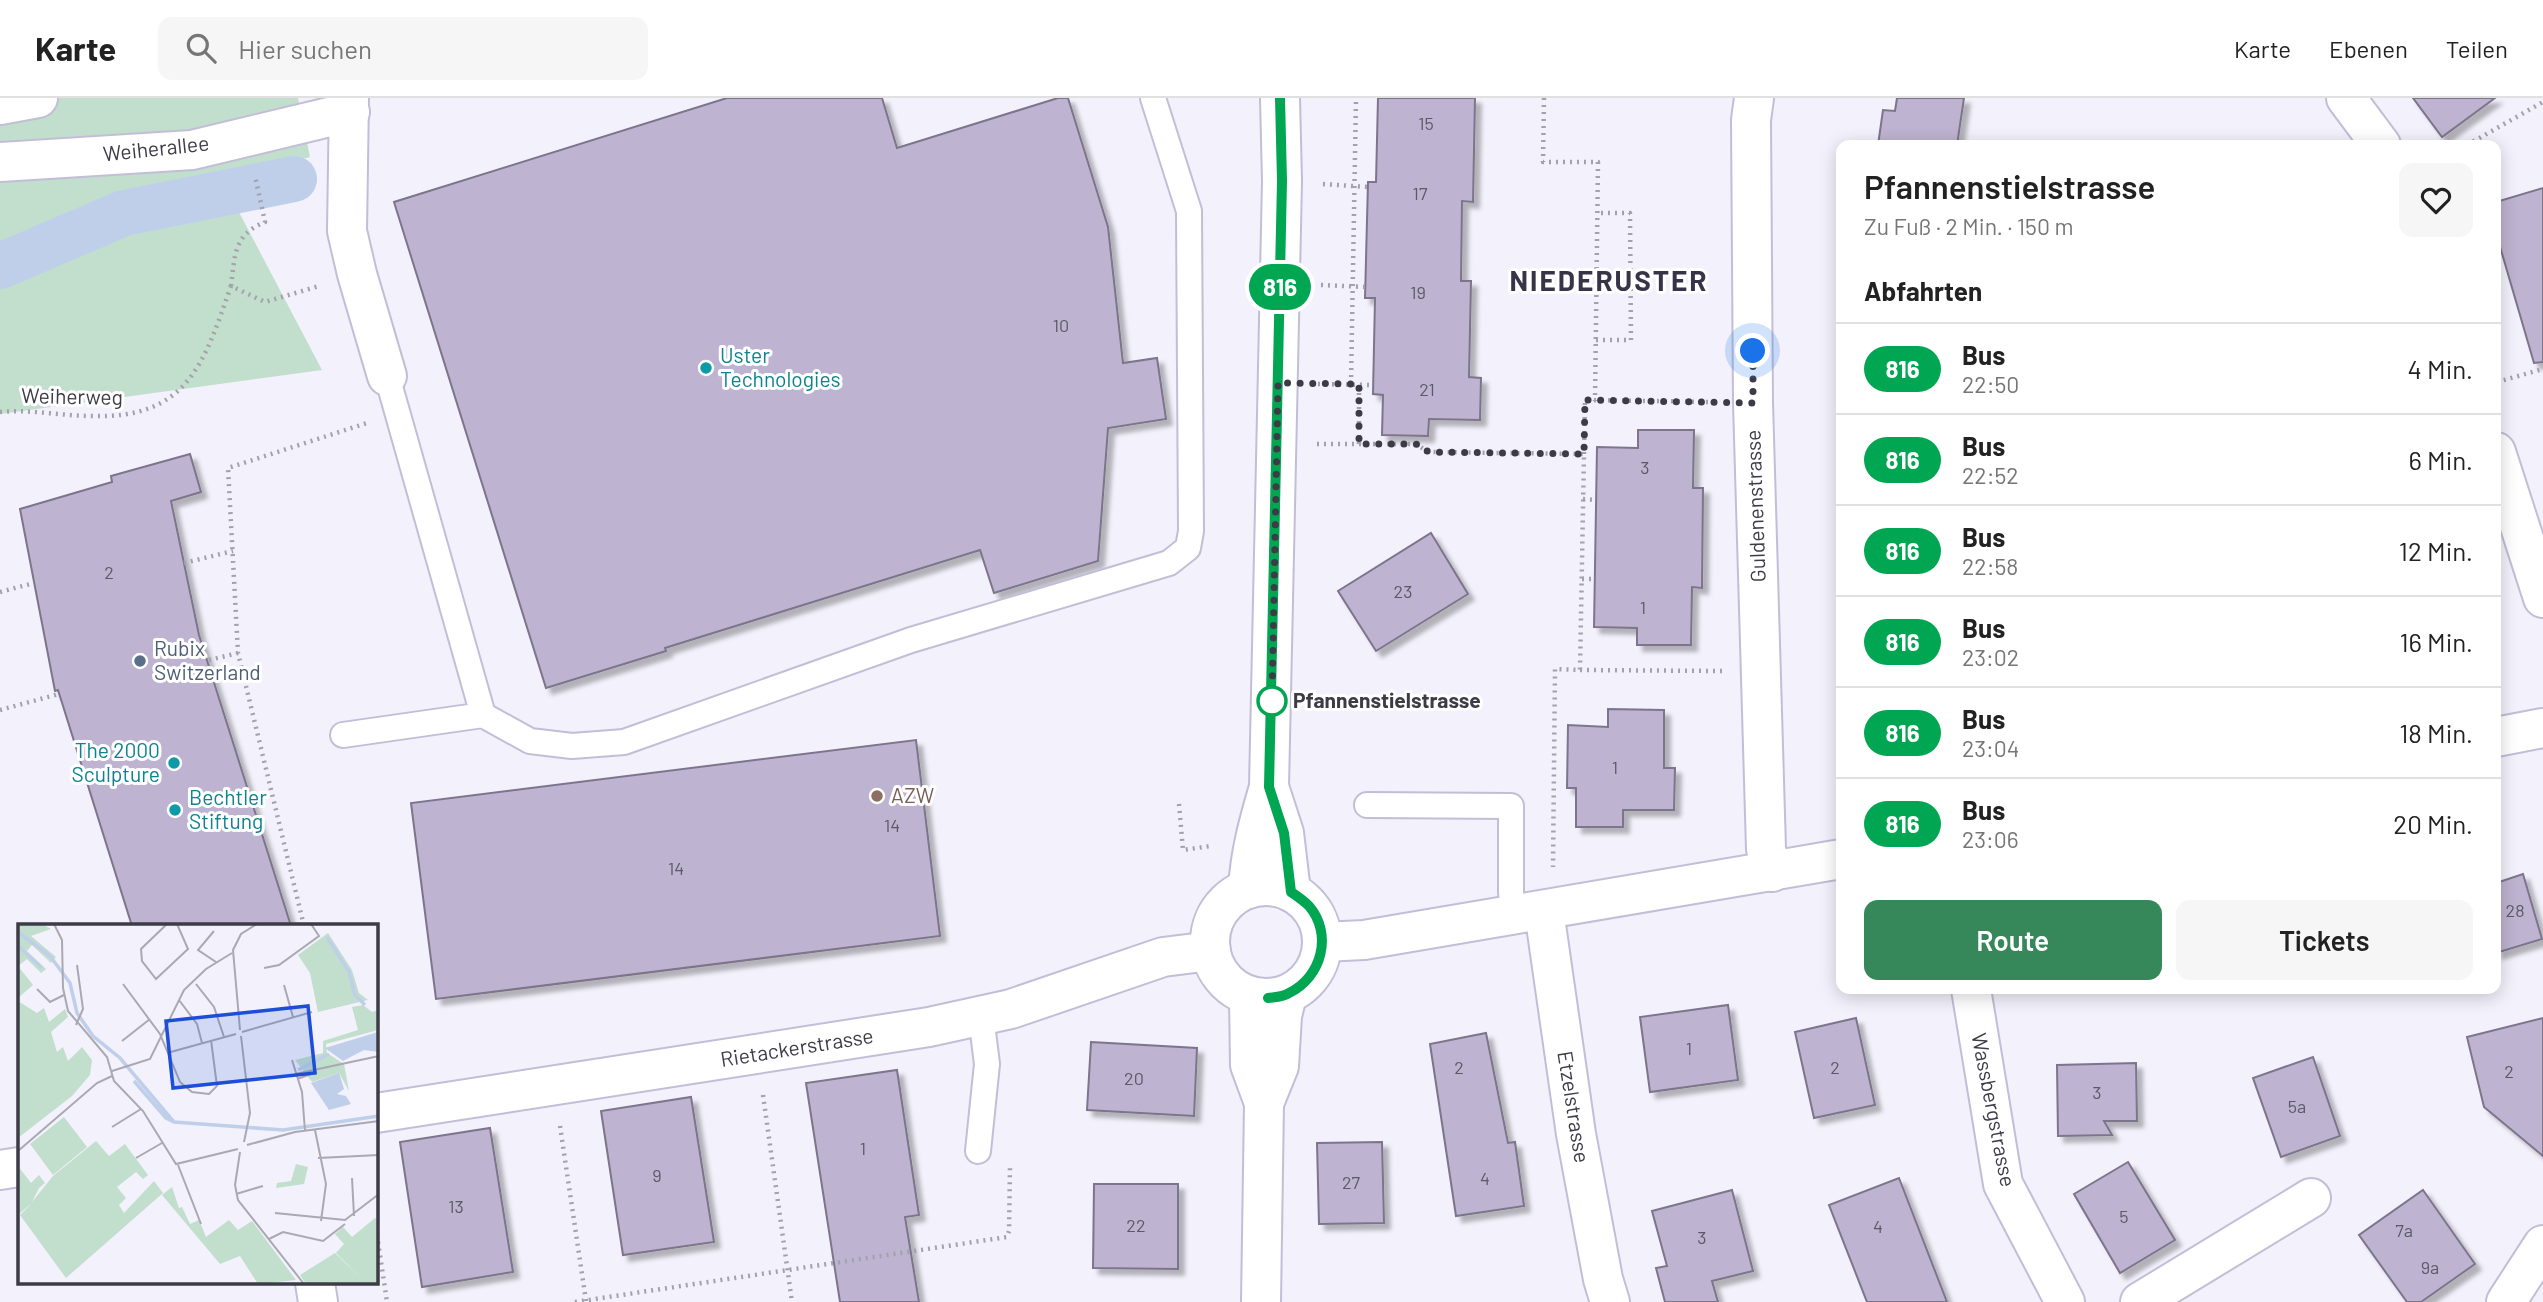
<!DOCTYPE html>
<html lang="de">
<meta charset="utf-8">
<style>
body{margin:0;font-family:Barlow,sans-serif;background:#f6f6f6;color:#222;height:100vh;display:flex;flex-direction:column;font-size:26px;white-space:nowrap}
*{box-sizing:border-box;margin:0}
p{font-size:23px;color:#767676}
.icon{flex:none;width:38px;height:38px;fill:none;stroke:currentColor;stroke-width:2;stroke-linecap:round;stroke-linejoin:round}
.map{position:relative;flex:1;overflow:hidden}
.panel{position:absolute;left:1836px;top:42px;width:665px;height:854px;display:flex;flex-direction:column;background:#fff;border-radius:14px;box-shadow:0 4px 18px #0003}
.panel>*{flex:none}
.badge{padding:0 14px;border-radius:23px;font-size:24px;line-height:46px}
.you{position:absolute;width:35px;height:35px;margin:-18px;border:5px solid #fff;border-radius:50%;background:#1a73e8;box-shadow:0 0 0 10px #1a73e833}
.map>.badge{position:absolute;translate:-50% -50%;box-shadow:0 0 0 4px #fff}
h2{padding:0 28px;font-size:26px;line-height:63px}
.round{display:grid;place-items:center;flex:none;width:74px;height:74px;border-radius:14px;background:#f6f6f6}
.headline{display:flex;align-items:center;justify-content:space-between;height:119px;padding:0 28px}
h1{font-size:33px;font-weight:600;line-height:52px}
.primary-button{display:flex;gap:14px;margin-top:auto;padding:14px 28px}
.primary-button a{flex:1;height:80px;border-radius:14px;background:#368759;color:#fff;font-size:28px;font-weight:600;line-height:80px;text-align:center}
.primary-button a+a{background:#f6f6f6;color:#222}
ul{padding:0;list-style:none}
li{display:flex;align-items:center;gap:21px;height:91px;padding:0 28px;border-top:2px solid #e0e0e0}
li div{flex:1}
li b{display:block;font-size:26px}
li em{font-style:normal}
li .badge{min-width:77px;font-weight:700;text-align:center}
header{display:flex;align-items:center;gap:42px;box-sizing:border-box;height:98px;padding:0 35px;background:#fff;border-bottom:2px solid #e0e0e0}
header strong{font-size:33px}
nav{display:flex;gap:38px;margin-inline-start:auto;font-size:24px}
.search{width:490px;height:63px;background:#f6f6f6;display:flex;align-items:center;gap:18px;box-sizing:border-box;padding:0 24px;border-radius:14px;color:#767676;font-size:26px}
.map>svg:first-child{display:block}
.green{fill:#c1dfcc}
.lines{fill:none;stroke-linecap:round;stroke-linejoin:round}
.canal{stroke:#bfcfea;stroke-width:46}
.building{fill:#beb3d0;stroke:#7d758b;stroke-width:2;filter:url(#shadow)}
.service-casing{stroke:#c2bed7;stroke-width:28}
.minor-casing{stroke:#c2bed7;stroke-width:42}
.tertiary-casing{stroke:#c2bed7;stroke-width:42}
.path{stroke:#a3a1ab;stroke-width:4.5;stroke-dasharray:2 5;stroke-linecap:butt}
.service{stroke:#fff;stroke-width:24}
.minor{stroke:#fff;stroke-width:38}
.tertiary{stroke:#fff;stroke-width:38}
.line-casing{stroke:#fff;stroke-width:16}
.line{stroke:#00a651;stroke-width:10}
.walk{stroke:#3d3b46;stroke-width:7;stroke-dasharray:0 12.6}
.culture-dot{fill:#0f9aa8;stroke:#fff;stroke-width:2.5}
.service-dot{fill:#5c6f8a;stroke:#fff;stroke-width:2.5}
.stop-dot{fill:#fff;stroke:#00a651;stroke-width:3.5}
.education-dot{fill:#8d6e63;stroke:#fff;stroke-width:2.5}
.labels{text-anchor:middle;stroke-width:6;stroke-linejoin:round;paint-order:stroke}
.number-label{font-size:18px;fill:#5d5968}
.street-label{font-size:21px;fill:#3d3b46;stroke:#fff}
.culture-label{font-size:21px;fill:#0d838f;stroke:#fff;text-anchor:start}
.service-label{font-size:21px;fill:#4e5e75;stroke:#fff;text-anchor:start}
.stop-label{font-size:21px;font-weight:bold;fill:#3d3b46;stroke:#fff;text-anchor:start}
.education-label{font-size:21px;fill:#785e54;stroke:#fff;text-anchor:start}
.district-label{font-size:28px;font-weight:bold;letter-spacing:2px;fill:#383448;stroke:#fff}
.inset-river{fill:none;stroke:#bfcfea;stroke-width:3.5}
.inset-road{fill:none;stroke:#aaa8b3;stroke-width:2}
.view{fill:#1d4ed8;fill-opacity:0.15;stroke:#1d4ed8;stroke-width:3.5}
.inset-edge{fill:none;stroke:#3d3b46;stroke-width:3.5}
</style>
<header>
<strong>Karte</strong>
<div class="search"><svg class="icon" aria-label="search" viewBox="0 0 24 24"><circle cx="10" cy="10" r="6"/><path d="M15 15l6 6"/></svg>Hier suchen</div>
<nav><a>Karte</a><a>Ebenen</a><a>Teilen</a></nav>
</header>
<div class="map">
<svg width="2543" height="1204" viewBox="0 0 2543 1204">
<defs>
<filter id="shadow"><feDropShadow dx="6" dy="6" stdDeviation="2" flood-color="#0004"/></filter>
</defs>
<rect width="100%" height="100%" fill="#f3f1fb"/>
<!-- green -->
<polygon class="green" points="0,0 298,0 310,59 222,82 322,272 0,316"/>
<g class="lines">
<!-- canal -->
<polyline class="canal" points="0,168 124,115 294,81"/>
</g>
<!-- building -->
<g class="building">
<polygon points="727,0 882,0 897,50 1058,0 1068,0 1108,129 1123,265 1157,260 1166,321 1108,330 1098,463 994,495 980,452 665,550 666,553 546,590 394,104"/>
<polygon points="1378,0 1475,0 1473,104 1462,103 1461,183 1471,183 1469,279 1481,280 1480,322 1429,321 1428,338 1382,337 1383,297 1373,296 1375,200 1365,200 1368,84 1376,84"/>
<polygon points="1897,0 1964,0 1957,47 1878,47 1883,12 1895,13"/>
<polygon points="2413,0 2495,0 2442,39"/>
<polygon points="2543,90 2543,264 2534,265 2496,135 2496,104"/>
<polygon points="1638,332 1694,332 1693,390 1703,390 1702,490 1692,489 1691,547 1637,547 1637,530 1594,529 1597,349 1638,350"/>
<polygon points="190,356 201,394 171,403 199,537 291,828 132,828 58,592 55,593 20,411 112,384 111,378"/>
<polygon points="1431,435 1468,496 1376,553 1338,493"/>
<polygon points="1608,611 1664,612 1664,670 1675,670 1674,712 1623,712 1623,729 1576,729 1576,690 1567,690 1568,627 1608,629"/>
<polygon points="916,642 940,838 436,901 411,705"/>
<polygon points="2523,776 2542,841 2496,855 2496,785"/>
<polygon points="1728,907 1738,982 1650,994 1640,919"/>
<polygon points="1856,920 1875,1007 1814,1020 1795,934"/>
<polygon points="2543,920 2543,1058 2484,1009 2467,939"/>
<polygon points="1486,935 1508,1045 1515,1044 1524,1108 1456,1118 1430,946"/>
<polygon points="1091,944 1197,950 1194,1018 1087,1012"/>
<polygon points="2313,959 2340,1038 2281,1059 2253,980"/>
<polygon points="2136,965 2137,1023 2104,1023 2112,1037 2058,1038 2057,967"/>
<polygon points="897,972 919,1117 905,1119 919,1204 840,1204 806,985"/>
<polygon points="691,999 714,1144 623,1157 601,1013"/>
<polygon points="490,1030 513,1174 422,1189 400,1044"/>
<polygon points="1382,1044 1384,1125 1319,1126 1317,1045"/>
<polygon points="2128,1064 2175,1142 2120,1175 2074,1096"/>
<polygon points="1899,1080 1947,1204 1867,1204 1829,1107"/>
<polygon points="1094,1086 1178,1086 1178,1171 1093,1170"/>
<polygon points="1732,1092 1753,1173 1712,1183 1718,1204 1665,1204 1656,1170 1667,1168 1652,1113"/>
<polygon points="2423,1092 2475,1166 2421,1204 2407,1204 2359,1137"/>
</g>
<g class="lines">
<defs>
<g id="service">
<polyline points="387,278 483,617"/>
<polyline points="343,637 483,617 530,643 572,648 624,644 911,542 1169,465 1188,450 1191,433 1189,113 1153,0"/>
<polyline points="1367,707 1511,708 1511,794 1513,817"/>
<polyline points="978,1053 987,966 981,918"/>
</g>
<g id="minor">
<polyline points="349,0 347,133 357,176 387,278"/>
<polyline points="1754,0 1751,22 1753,305 1766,751 1772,774"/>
<polyline points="2346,0 2381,47"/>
<polyline points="0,7 38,0"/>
<polyline points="0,64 192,52 350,14"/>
<polyline points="2496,354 2543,500"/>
<polyline points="2496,639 2543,630"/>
<polyline points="1544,813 1576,1036 1603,1181 1610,1204"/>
<polyline points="1323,844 1364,842 1841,761"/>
<polyline points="1971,891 2003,1086 2065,1204"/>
<polyline points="376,1015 929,929 1011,911 1163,859 1211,853"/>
<polyline points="0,1072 19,1069"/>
<polyline points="315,1185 318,1204"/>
<polyline points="2140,1204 2311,1100"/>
<polyline points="2506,1204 2543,1147"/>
</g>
<g id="tertiary">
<polyline points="1269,689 1284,735 1291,794"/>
<circle cx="1266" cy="844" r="56"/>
<path d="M1248 791C1250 755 1259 723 1269 689L1282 83 1280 0"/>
<polyline points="1249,898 1250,967 1264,1005"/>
<polyline points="1261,1204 1264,1005 1279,968 1282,918 1287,897"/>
</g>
</defs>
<!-- service casing -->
<use href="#service" class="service-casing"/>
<!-- minor casing -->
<use href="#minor" class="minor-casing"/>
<!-- tertiary casing -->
<use href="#tertiary" class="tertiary-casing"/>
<!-- path -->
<g class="path">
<polyline points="1544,0 1543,64 1598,64 1595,303"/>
<polyline points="2467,47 2543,4"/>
<polyline points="1323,86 1367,89"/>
<polyline points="1321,187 1366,189"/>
<path d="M231 188C235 158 233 137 265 124L255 78"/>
<polyline points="1596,242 1631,242 1630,115 1598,115"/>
<polyline points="2497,284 2543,271"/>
<polyline points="1318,286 1373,287"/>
<polyline points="1351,286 1356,0"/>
<path d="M0 314C31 311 61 318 92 318 188 321 204 265 231 188L265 204 319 188"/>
<polyline points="1317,346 1416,346 1428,354 1584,356 1580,572 1555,571 1553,769"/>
<polyline points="1359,346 1359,286"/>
<polyline points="1584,356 1585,302 1714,304"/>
<polyline points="1583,401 1597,402"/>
<polyline points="184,465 233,453"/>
<polyline points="1582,481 1594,481"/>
<polyline points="0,494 34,485"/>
<polyline points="209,562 238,555"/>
<polyline points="1580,572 1722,573"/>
<polyline points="0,612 59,596"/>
<polyline points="1179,706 1183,752 1211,748"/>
<polyline points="304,828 238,555 228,370 367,325"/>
<polyline points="763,997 792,1204"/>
<polyline points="560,1028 586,1203"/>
<polyline points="376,1130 387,1204"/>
<polyline points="575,1204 1007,1139 1009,1133 1010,1069"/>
</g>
<!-- service -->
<use href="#service" class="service"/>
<!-- minor -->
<use href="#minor" class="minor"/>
<!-- tertiary -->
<use href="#tertiary" class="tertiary"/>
</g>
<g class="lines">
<defs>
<path id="line" d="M1268 900C1275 899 1283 899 1289 895 1322 879 1333 836 1309 808 1304 803 1297 798 1291 794L1284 735 1269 689 1282 83 1280 0"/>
</defs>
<!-- line casing -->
<use href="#line" class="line-casing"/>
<!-- line -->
<use href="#line" class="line"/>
<!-- walk -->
<polyline class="walk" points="1272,603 1278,285 1359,286 1359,346 1416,346 1429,354 1584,356 1585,302 1753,305 1753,253"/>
</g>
<!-- markers -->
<g class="culture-dot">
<circle cx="706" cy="270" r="7"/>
<circle cx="174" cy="665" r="7"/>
<circle cx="175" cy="712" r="7"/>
</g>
<circle class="service-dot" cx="140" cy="563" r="7"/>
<circle class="stop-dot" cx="1272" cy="603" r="14"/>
<circle class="education-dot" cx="877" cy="698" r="7"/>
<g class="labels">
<!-- number labels -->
<g class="number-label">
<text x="1426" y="32">15</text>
<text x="1420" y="102">17</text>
<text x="1418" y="201">19</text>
<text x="1061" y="234">10</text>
<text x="1427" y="298">21</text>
<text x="1645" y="376">3</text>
<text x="109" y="481">2</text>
<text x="1403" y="500">23</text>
<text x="1643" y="516">1</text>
<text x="1615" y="676">1</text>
<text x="892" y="734">14</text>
<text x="676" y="777">14</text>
<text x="2515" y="819">28</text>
<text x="1689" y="957">1</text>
<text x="1459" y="976">2</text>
<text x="1835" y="976">2</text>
<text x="2509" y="980">2</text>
<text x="1134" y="987">20</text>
<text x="2097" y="1001">3</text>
<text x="2297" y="1015">5a</text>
<text x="863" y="1057">1</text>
<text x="657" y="1084">9</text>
<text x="1485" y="1087">4</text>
<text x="1351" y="1091">27</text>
<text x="456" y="1115">13</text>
<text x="2124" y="1125">5</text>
<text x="1136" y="1134">22</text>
<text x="1878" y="1135">4</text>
<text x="2404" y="1139">7a</text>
<text x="1702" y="1146">3</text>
<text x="2430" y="1176">9a</text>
</g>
<!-- street labels -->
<g class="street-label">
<text transform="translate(156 51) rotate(-6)" y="7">Weiherallee</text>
<text transform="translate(72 299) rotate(1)" y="7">Weiherweg</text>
<text transform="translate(1756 408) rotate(-92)" y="7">Guldenenstrasse</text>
<text transform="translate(797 950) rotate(-9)" y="7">Rietackerstrasse</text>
<text transform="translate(1573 1009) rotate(81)" y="7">Etzelstrasse</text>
<text transform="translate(1993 1012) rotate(79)" y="7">Wassbergstrasse</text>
</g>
<!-- culture labels -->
<g class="culture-label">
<text x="720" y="265">Uster<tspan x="720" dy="24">Technologies</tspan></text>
<text x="160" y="660" text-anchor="end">The 2000<tspan x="160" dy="24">Sculpture</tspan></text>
<text x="189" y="707">Bechtler<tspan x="189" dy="24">Stiftung</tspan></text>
</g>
<!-- service labels -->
<g class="service-label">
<text x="154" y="558">Rubix<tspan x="154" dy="24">Switzerland</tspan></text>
</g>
<!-- stop labels -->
<g class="stop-label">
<text x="1293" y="610">Pfannenstielstrasse</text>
</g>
<!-- education labels -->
<g class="education-label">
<text x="891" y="705">AZW</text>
</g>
<!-- district labels -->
<g class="district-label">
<text x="1609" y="193">NIEDERUSTER</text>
</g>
</g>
<!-- overview -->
<g transform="translate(18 826)">
<rect width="360" height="360" fill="#f3f1fb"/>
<path d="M0 0H24L33 5 13 12 38 33 33 39 14 21 9 27 28 45 23 49 9 35 0 42 15 61 0 74ZM310 9 334 46 341 69 350 76 300 88 292 49 280 31ZM0 77 19 89 26 84 31 98 47 85 50 93 33 108 39 128 45 123 50 137 64 123 74 136 72 151 54 172 0 214ZM345 81 354 88 360 86V106L308 120 309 129 326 140 331 167 321 149 294 158 277 136 305 129V117L340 106 334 83ZM46 193 69 223 35 251 12 220ZM78 217 91 232 107 220 130 251 125 255 118 248 99 263 108 274 101 281 106 289 136 257 145 269 48 354 2 291 14 279 0 291V242L13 259 21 251 27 259 21 264 14 278 35 252ZM278 240 290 243 286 260 258 264 259 259 273 257ZM154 263 161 284 164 283 172 300 181 296 188 313 211 296 220 306 234 297 278 356 240 360 222 332 202 340 144 271ZM357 294 360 296V360H288L282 351 317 329 343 354 318 329 326 320 317 310 325 303 334 313Z" fill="#c1dfcc"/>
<path d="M360 108V128L346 126 325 137 307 124ZM321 149 326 165 319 170 328 172 333 180 311 186 293 159Z" fill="#bfcfea"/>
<path class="inset-river" d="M0 8 32 32 52 59 59 89 75 112 102 134 156 198 265 206 361 192M309 13 331 48 337 71 347 81M0 22 24 44M280 146 311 130M116 157 148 194 156 198"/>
<path class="inset-road" d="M36 0 44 16 45 64 50 87 89 133 96 157 125 187 158 240 220 225M149 0 123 25 124 37 138 55 170 25 159 0M196 7 180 26 198 38M246 44 261 41 301 12 293 0M105 60 142 110 162 158 174 168 191 170 199 162 193 116M178 60 196 83 206 113M266 61 275 93M19 65 32 78 46 71M161 76 179 100 184 119M58 101 65 85 59 41M222 106 215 26 223 10 239 0M224 108 294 88M223 112 232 189 226 218M104 117 132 95M149 129 218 110M274 136 284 168 287 207M94 147 132 135 166 66 188 45 214 29M277 150 361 132M279 155 299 148M94 203 123 185M297 206 308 260 303 297M229 221 277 208 361 197M0 227 79 159 94 152M222 228 217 261 220 276 286 360M118 234 144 219M300 234 361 231M160 241 183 300M334 254 336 292M218 270 245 262M257 289 327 296 361 270M251 315 265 308 305 317 327 300"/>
<path class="view" d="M290 82 297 149 155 164 148 97Z"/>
<rect width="360" height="360" class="inset-edge"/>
</g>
</svg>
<div class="you" style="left:1753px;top:253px"></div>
<b class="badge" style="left:1280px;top:189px;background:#00a651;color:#fff">816</b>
<section class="panel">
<div class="headline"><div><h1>Pfannenstielstrasse</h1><p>Zu Fuß · 2 Min. · 150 m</p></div><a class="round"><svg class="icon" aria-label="heart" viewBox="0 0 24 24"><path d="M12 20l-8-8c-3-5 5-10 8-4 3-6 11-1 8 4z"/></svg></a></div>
<h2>Abfahrten</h2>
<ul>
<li><span class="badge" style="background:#00a651;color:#fff">816</span><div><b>Bus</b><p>22:50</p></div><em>4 Min.</em></li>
<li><span class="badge" style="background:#00a651;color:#fff">816</span><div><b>Bus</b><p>22:52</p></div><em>6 Min.</em></li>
<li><span class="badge" style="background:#00a651;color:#fff">816</span><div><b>Bus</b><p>22:58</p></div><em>12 Min.</em></li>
<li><span class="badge" style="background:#00a651;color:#fff">816</span><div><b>Bus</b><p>23:02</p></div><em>16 Min.</em></li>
<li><span class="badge" style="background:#00a651;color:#fff">816</span><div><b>Bus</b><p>23:04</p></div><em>18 Min.</em></li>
<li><span class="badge" style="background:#00a651;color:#fff">816</span><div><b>Bus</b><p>23:06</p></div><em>20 Min.</em></li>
</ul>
<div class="primary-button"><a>Route</a><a>Tickets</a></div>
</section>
</div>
